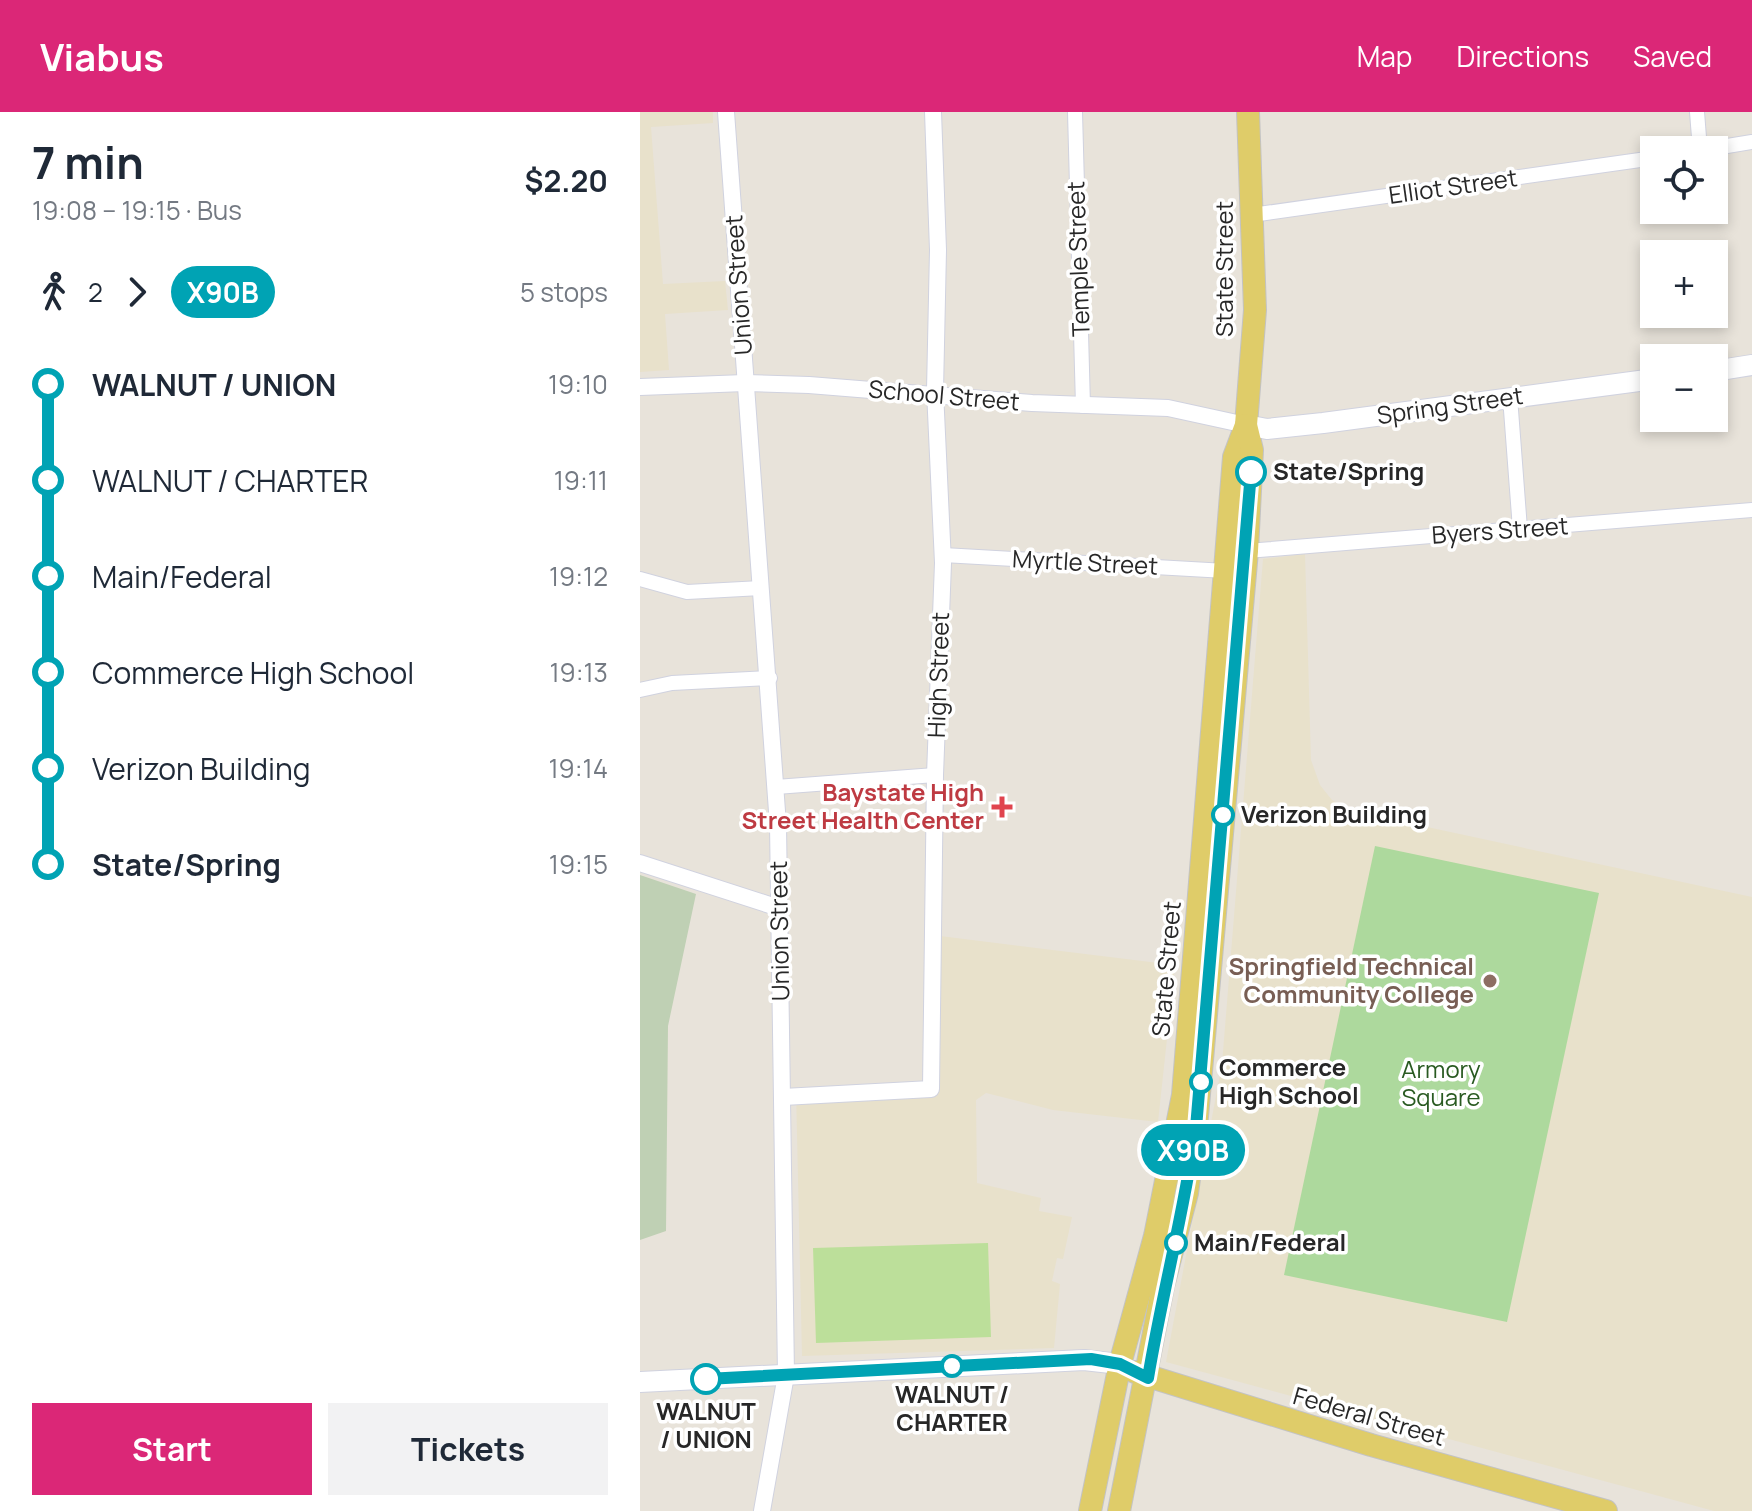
<!DOCTYPE html>
<meta charset="utf-8">
<style>
body{margin:0;font-family:Manrope,sans-serif;background:#f2f2f3;color:#1f2937;height:100vh;display:flex;flex-direction:column;font-size:30px;white-space:nowrap}
*{box-sizing:border-box;margin:0}
p{font-size:26px;color:#747a83}
.icon{flex:none;width:44px;height:44px;fill:none;stroke:currentColor;stroke-width:2;stroke-linecap:round;stroke-linejoin:round}
.map{position:relative;flex:1;overflow:hidden}
.sheet{display:flex;flex-direction:column;background:#fff;width:640px}
.sheet>*{flex:none}
.badge{padding:0 16px;border-radius:26px;font-size:28px;line-height:52px}
.buttons{position:absolute;left:1000px;top:24px;display:grid;gap:16px}
.buttons a{display:grid;place-items:center;width:88px;height:88px;border-radius:0px;background:#fff;box-shadow:0 4px 12px #0003;font-size:40px}
.map>.badge{position:absolute;translate:-50% -50%;box-shadow:0 0 0 4px #fff}
.legs{display:flex;align-items:center;gap:12px;height:88px;padding:0 32px;font-size:26px}
.legs p{margin-inline-start:auto}
.summary{display:flex;align-items:center;justify-content:space-between;height:136px;padding:0 32px}
h1{font-size:44px;font-weight:700;line-height:60px}
.action{display:flex;gap:16px;margin-top:auto;padding:16px 32px}
.action a{flex:1;height:92px;border-radius:0px;background:#db2777;color:#fff;font-size:32px;font-weight:700;line-height:92px;text-align:center}
.action a+a{background:#f2f2f3;color:#1f2937}
ul{padding:0 32px;list-style:none}
li{display:flex;align-items:center;gap:28px;height:96px;font-size:30px}
li i{display:grid;place-items:center;width:12px;height:100%;margin:0 10px;background:currentColor}
li i::after{content:'';width:20px;height:20px;margin:-10px;border:6px solid;border-radius:50%;background:#fff}
li p{margin-inline-start:auto}
li:first-child i{background:linear-gradient(#0000 50%,currentColor 0)}
li:last-child i{background:linear-gradient(currentColor 50%,#0000 0)}
header{display:flex;align-items:center;gap:48px;box-sizing:border-box;height:112px;padding:0 40px;background:#db2777;color:#fff}
header strong{font-size:38px}
nav{display:flex;gap:44px;margin-inline-start:auto;font-size:28px}
main{display:flex;flex:1;min-height:0}
.map>svg:first-child{display:block}
.education{fill:#e8e1cb}
.green{fill:#add99d}
.cemetery{fill:#bfd0b4}
.pitch{fill:#bcdf9a}
.lines{fill:none;stroke-linecap:round;stroke-linejoin:round}
.minor-casing{stroke:#d0d2df;stroke-width:16}
.tertiary-casing{stroke:#d0d2df;stroke-width:18}
.secondary-casing{stroke:#d0d2df;stroke-width:22}
.primary-casing{stroke:#c3c3c3;stroke-width:24}
.minor{stroke:#fff;stroke-width:14}
.tertiary{stroke:#fff;stroke-width:16}
.secondary{stroke:#fff;stroke-width:20}
.primary{stroke:#dfcc69;stroke-width:22}
.line-1-casing{stroke:#fff;stroke-width:18}
.line-1{stroke:#00a3b4;stroke-width:12}
.stop-1-dot{fill:#fff;stroke:#00a3b4;stroke-width:4}
.health-dot{fill:#e0444e;stroke:#fff;stroke-width:3}
.education-dot{fill:#8d6e63;stroke:#fff;stroke-width:3}
.labels{text-anchor:middle;stroke-width:7;stroke-linejoin:round;paint-order:stroke}
.street-label{font-size:24px;fill:#272727;stroke:#fff}
.stop-label{font-size:24px;font-weight:bold;fill:#272727;stroke:#fff;text-anchor:start}
.health-label{font-size:24px;font-weight:bold;fill:#be3a42;stroke:#fff;text-anchor:end}
.education-label{font-size:24px;font-weight:bold;fill:#785e54;stroke:#fff;text-anchor:end}
.park-label{font-size:24px;fill:#295a21;stroke:#fff}
</style>
<header>
<strong>Viabus</strong>
<nav><a>Map</a><a>Directions</a><a>Saved</a></nav>
</header>
<main>
<section class="sheet">
<div class="summary"><div><h1>7 min</h1><p>19:08 – 19:15 · Bus</p></div><b>$2.20</b></div>
<div class="legs"><svg class="icon" aria-label="walk" viewBox="0 0 24 24"><circle cx="13" cy="4" r="2"/><path d="M13 8l-2 6 4 7M11 14l-3 7M7 12l3-4h3l4 4"/></svg>2<svg class="icon" aria-label="forward" viewBox="0 0 24 24"><path d="M9 5l7 7-7 7"/></svg><b class="badge" style="background:#00a3b4;color:#fff">X90B</b><p>5 stops</p></div>
<ul>
<li><i style="color:#00a3b4"></i><b>WALNUT / UNION</b><p>19:10</p></li>
<li><i style="color:#00a3b4"></i><span>WALNUT / CHARTER</span><p>19:11</p></li>
<li><i style="color:#00a3b4"></i><span>Main/Federal</span><p>19:12</p></li>
<li><i style="color:#00a3b4"></i><span>Commerce High School</span><p>19:13</p></li>
<li><i style="color:#00a3b4"></i><span>Verizon Building</span><p>19:14</p></li>
<li><i style="color:#00a3b4"></i><b>State/Spring</b><p>19:15</p></li>
</ul>
<div class="action"><a>Start</a><a>Tickets</a></div>
</section>
<div class="map">
<svg width="1112" height="1399" viewBox="0 0 1112 1399">
<rect width="100%" height="100%" fill="#e8e3da"/>
<!-- education -->
<g class="education">
<polygon points="0,0 73,0 73,11 11,15 23,172 85,169 88,198 25,202 29,258 0,260"/>
<polygon points="665,442 671,648 680,673 692,688 708,698 1112,785 1112,1399 1074,1399 526,1250 582,952 623,447"/>
<polygon points="300,824 535,853 518,1010 413,998 346,981 336,988 337,1071 401,1086 399,1099 432,1105 423,1147 417,1146 412,1169 420,1172 414,1236 162,1244 156,978 296,973"/>
</g>
<!-- green -->
<polygon class="green" points="735,734 959,781 867,1210 644,1163"/>
<!-- cemetery -->
<polygon class="cemetery" points="0,763 56,782 28,914 26,1119 0,1128"/>
<!-- pitch -->
<polygon class="pitch" points="348,1131 351,1225 176,1231 173,1136"/>
<g class="lines">
<defs>
<g id="minor">
<polyline points="435,0 443,294"/>
<polyline points="1057,0 1060,38"/>
<polyline points="1063,38 1112,30"/>
<polyline points="612,103 1014,46"/>
<polyline points="870,285 880,417"/>
<polyline points="607,439 1112,398"/>
<polyline points="303,443 586,459"/>
<polyline points="0,467 47,480 121,476"/>
<polyline points="0,578 32,571 130,566"/>
<polyline points="136,675 295,663"/>
</g>
<g id="tertiary">
<polyline points="86,0 138,713 146,1263 122,1399"/>
<polyline points="0,275 105,271 169,273 392,291 528,296 606,313"/>
<polyline points="0,751 139,796"/>
<polyline points="143,985 291,977 295,663 303,451 295,279 298,138 293,0"/>
</g>
<g id="secondary">
<polyline points="1074,259 1112,253"/>
<polyline points="606,313 627,317 683,311 1014,267"/>
<polyline points="0,1270 444,1248 480,1252"/>
</g>
<g id="primary">
<polyline points="495,1260 731,1333 966,1399"/>
<polyline points="450,1399 480,1252 515,1124 543,983 594,345 606,313 615,198 608,0"/>
<polyline points="479,1399 523,1174 547,1081 556,1016 607,439 612,338 606,313"/>
</g>
</defs>
<!-- minor casing -->
<use href="#minor" class="minor-casing"/>
<!-- tertiary casing -->
<use href="#tertiary" class="tertiary-casing"/>
<!-- secondary casing -->
<use href="#secondary" class="secondary-casing"/>
<!-- primary casing -->
<use href="#primary" class="primary-casing"/>
<!-- minor -->
<use href="#minor" class="minor"/>
<!-- tertiary -->
<use href="#tertiary" class="tertiary"/>
<!-- secondary -->
<use href="#secondary" class="secondary"/>
<!-- primary -->
<use href="#primary" class="primary"/>
</g>
<g class="lines">
<defs>
<path id="line-1" d="M66 1267 451 1247 480 1252 508 1266C522 1182 544 1100 556 1016L611 360"/>
</defs>
<!-- line-1 casing -->
<use href="#line-1" class="line-1-casing"/>
<!-- line-1 -->
<use href="#line-1" class="line-1"/>
</g>
<!-- markers -->
<g class="stop-1-dot">
<circle cx="611" cy="360" r="14"/>
<circle cx="583" cy="703" r="10"/>
<circle cx="561" cy="970" r="10"/>
<circle cx="536" cy="1131" r="10"/>
<circle cx="312" cy="1254" r="10"/>
<circle cx="66" cy="1267" r="14"/>
</g>
<path class="health-dot" d="M358 683h8v8h8v8h-8v8h-8v-8h-8v-8h8z"/>
<circle class="education-dot" cx="850" cy="869" r="8"/>
<g class="labels">
<!-- street labels -->
<g class="street-label">
<text transform="translate(813 75) rotate(-8)" y="8">Elliot Street</text>
<text transform="translate(439 147) rotate(-92)" y="8">Temple Street</text>
<text transform="translate(585 157) rotate(-90)" y="8">State Street</text>
<text transform="translate(99 173) rotate(-94)" y="8">Union Street</text>
<text transform="translate(304 284) rotate(5)" y="8">School Street</text>
<text transform="translate(810 294) rotate(-8)" y="8">Spring Street</text>
<text transform="translate(860 419) rotate(-4)" y="8">Byers Street</text>
<text transform="translate(445 451) rotate(3)" y="8">Myrtle Street</text>
<text transform="translate(299 563) rotate(-88)" y="8">High Street</text>
<text transform="translate(140 819) rotate(-91)" y="8">Union Street</text>
<text transform="translate(527 857) rotate(-85)" y="8">State Street</text>
<text transform="translate(729 1305) rotate(16)" y="8">Federal Street</text>
</g>
<!-- stop labels -->
<g class="stop-label">
<text x="633" y="368">State/Spring</text>
<text x="601" y="711">Verizon Building</text>
<text x="579" y="964">Commerce<tspan x="579" dy="28">High School</tspan></text>
<text x="554" y="1139">Main/Federal</text>
<text x="312" y="1291" text-anchor="middle">WALNUT /<tspan x="312" dy="28">CHARTER</tspan></text>
<text x="66" y="1308" text-anchor="middle">WALNUT<tspan x="66" dy="28">/ UNION</tspan></text>
</g>
<!-- health labels -->
<g class="health-label">
<text x="344" y="689">Baystate High<tspan x="344" dy="28">Street Health Center</tspan></text>
</g>
<!-- education labels -->
<g class="education-label">
<text x="834" y="863">Springfield Technical<tspan x="834" dy="28">Community College</tspan></text>
</g>
<!-- park labels -->
<g class="park-label">
<text x="801" y="966">Armory<tspan x="801" dy="28">Square</tspan></text>
</g>
</g>
</svg>
<div class="buttons">
<a><svg class="icon" aria-label="locate" viewBox="0 0 24 24"><circle cx="12" cy="12" r="6"/><path d="M12 2v4M12 18v4M2 12h4M18 12h4"/></svg></a>
<a>+</a>
<a>−</a>
</div>
<b class="badge" style="left:553px;top:1038px;background:#00a3b4;color:#fff">X90B</b>
</div>
</main>
